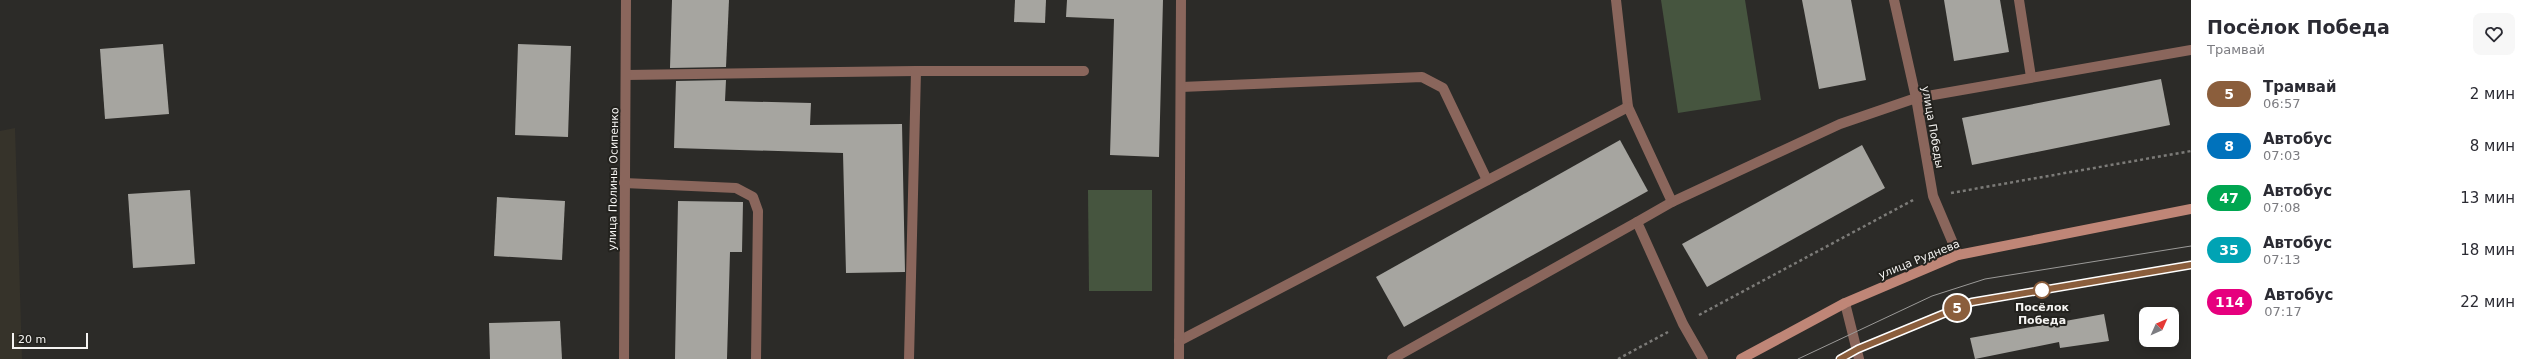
<!DOCTYPE html>
<html lang="ru">
<meta charset="utf-8">
<style>
body{margin:0;font-family:"DejaVu Sans",sans-serif;background:#f7f7f7;color:#2b2b33;height:100vh;display:flex;flex-direction:column;font-size:15px;white-space:nowrap}
*{box-sizing:border-box;margin:0}
p{font-size:13px;color:#7c7c81}
.icon{flex:none;width:22px;height:22px;fill:none;stroke:currentColor;stroke-width:2;stroke-linecap:round;stroke-linejoin:round}
.map{position:relative;flex:1;overflow:hidden}
.sheet{display:flex;flex-direction:column;background:#fff;width:340px}
.sheet>*{flex:none}
.badge{padding:0 8px;border-radius:13px;font-size:14px;line-height:26px}
.needle{width:26px;rotate:45deg}
.fabs{position:absolute;left:2139px;top:307px;display:grid;gap:8px}
.fabs a{display:grid;place-items:center;width:40px;height:40px;border-radius:8px;background:#fff;box-shadow:0 2px 10px #0003;font-size:20px}
.scale{position:absolute;left:12px;bottom:10px;width:76px;box-sizing:border-box;padding-left:4px;border:2px solid #f5f4f2;border-top:0;font-size:11px;line-height:14px;white-space:nowrap;color:#f5f4f2;-webkit-text-stroke:3px #23221e;paint-order:stroke}
.map>.badge{position:absolute;translate:-50% -50%;box-shadow:0 0 0 2px #fff}
.round{display:grid;place-items:center;flex:none;width:42px;height:42px;border-radius:8px;background:#f7f7f7}
.summary{display:flex;align-items:center;justify-content:space-between;height:68px;padding:0 16px}
h1{font-size:19px;font-weight:700;line-height:30px}
ul{padding:0;list-style:none}
li{display:flex;align-items:center;gap:12px;height:52px;padding:0 16px}
li div{flex:1}
li b{display:block;font-size:15px}
li em{font-style:normal}
li .badge{min-width:44px;font-weight:700;text-align:center}
main{display:flex;flex:1;min-height:0}
.map>svg:first-child{display:block}
.built{fill:#36332a}
.green{fill:#46553f}
.building{fill:#a6a5a0}
.lines{fill:none;stroke-linecap:round;stroke-linejoin:round}
.path{stroke:#7c7b78;stroke-width:2.5;stroke-dasharray:3 3;stroke-linecap:butt}
.service{stroke:#8a665c;stroke-width:10}
.minor{stroke:#8a665c;stroke-width:10}
.secondary{stroke:#bf8677;stroke-width:10}
.tram{stroke:#9b9a98;stroke-width:1}
.line-casing{stroke:#fff;stroke-width:9}
.line{stroke:#8b5e3c;stroke-width:6}
.stop-dot{fill:#fff;stroke:#8b5e3c;stroke-width:2}
.labels{text-anchor:middle;stroke-width:4;stroke-linejoin:round;paint-order:stroke}
.street-label{font-size:11px;fill:#f5f4f2;stroke:#23221e}
.stop-label{font-size:11px;font-weight:bold;fill:#f5f4f2;stroke:#23221e}
</style>
<main>
<div class="map">
<svg width="2191" height="359" viewBox="0 0 2191 359">
<rect width="100%" height="100%" fill="#2c2b28"/>
<!-- built -->
<polygon class="built" points="15,128 22,359 0,359 0,131"/>
<!-- green -->
<g class="green">
<polygon points="1661,0 1745,0 1761,100 1678,113"/>
<polygon points="1088,190 1152,190 1152,291 1089,291"/>
</g>
<!-- building -->
<g class="building">
<polygon points="672,0 729,0 726,67 670,68"/>
<polygon points="1015,0 1046,0 1045,23 1014,22"/>
<polygon points="1067,0 1163,0 1159,157 1110,155 1114,19 1066,17"/>
<polygon points="1802,0 1851,0 1866,80 1819,89"/>
<polygon points="1944,0 2000,0 2009,52 1954,61"/>
<polygon points="163,44 169,114 105,119 100,49"/>
<polygon points="518,44 571,46 568,137 515,135"/>
<polygon points="2161,79 2170,125 1972,165 1962,118"/>
<polygon points="726,80 725,101 811,103 810,125 902,124 905,272 846,273 843,153 674,148 676,81"/>
<polygon points="1620,140 1648,191 1404,327 1376,277"/>
<polygon points="1862,145 1885,188 1707,287 1682,244"/>
<polygon points="190,190 195,264 133,268 128,194"/>
<polygon points="497,197 565,201 562,260 494,256"/>
<polygon points="678,201 743,202 742,252 730,252 727,359 675,359"/>
<polygon points="2104,314 2109,341 2060,348 2059,342 1975,359 1970,338"/>
<polygon points="560,321 562,359 490,359 489,323"/>
</g>
<g class="lines">
<!-- path -->
<g class="path">
<polyline points="1951,193 2191,151"/>
<polyline points="1699,315 1915,199"/>
<polyline points="1618,359 1668,332"/>
</g>
<!-- service -->
<g class="service">
<polyline points="1616,0 1628,107 1672,202 1637,222 1683,324 1703,359"/>
<polyline points="2019,0 2031,77"/>
<polyline points="626,75 916,71 1084,71"/>
<polyline points="1181,87 1422,77 1443,88 1487,180"/>
<polyline points="624,183 736,188 753,197 758,211 756,359"/>
<polyline points="1672,202 1840,124 1916,98 2191,50"/>
<polyline points="1179,341 1628,107"/>
<polyline points="909,359 916,71"/>
<polyline points="1179,359 1181,0"/>
<polyline points="1392,359 1637,222"/>
</g>
<!-- minor -->
<g class="minor">
<polyline points="1894,0 1916,98 1933,196 1958,255"/>
<polyline points="1845,303 1859,359"/>
<polyline points="624,359 626,0"/>
</g>
<!-- secondary -->
<polyline class="secondary" points="1741,359 1845,303 1958,255 2191,209"/>
<!-- tram -->
<g class="tram">
<polyline points="1798,359 1932,296 1985,279 2191,246"/>
<polyline points="1840,359 1858,349 1972,302 2191,265"/>
</g>
</g>
<g class="lines">
<defs>
<polyline id="line" points="1840,359 1858,349 1972,302 2191,265"/>
</defs>
<!-- line casing -->
<use href="#line" class="line-casing"/>
<!-- line -->
<use href="#line" class="line"/>
</g>
<!-- markers -->
<circle class="stop-dot" cx="2042" cy="290" r="8"/>
<g class="labels">
<!-- street labels -->
<g class="street-label">
<text transform="translate(1933 127) rotate(80)" y="4">улица Победы</text>
<text transform="translate(613 179) rotate(-89)" y="4">улица Полины Осипенко</text>
<text transform="translate(1919 259) rotate(-22)" y="4">улица Руднева</text>
</g>
<!-- stop labels -->
<g class="stop-label">
<text x="2042" y="311">Посёлок<tspan x="2042" dy="13">Победа</tspan></text>
</g>
</g>
</svg>
<div class="fabs">
<a><svg class="needle" viewBox="-14 -14 28 28"><path d="M0-13l5 13h-10z" fill="#e53935"/><path d="M0 13l5-13h-10z" fill="#7c7c81"/></svg></a>
</div>
<div class="scale">20 m</div>
<b class="badge" style="left:1957px;top:308px;background:#8b5e3c;color:#fff">5</b>
</div>
<section class="sheet">
<div class="summary"><div><h1>Посёлок Победа</h1><p>Трамвай</p></div><a class="round"><svg class="icon" aria-label="heart" viewBox="0 0 24 24"><path d="M12 20l-8-8c-3-5 5-10 8-4 3-6 11-1 8 4z"/></svg></a></div>
<ul>
<li><span class="badge" style="background:#8b5e3c;color:#fff">5</span><div><b>Трамвай</b><p>06:57</p></div><em>2 мин</em></li>
<li><span class="badge" style="background:#0072bc;color:#fff">8</span><div><b>Автобус</b><p>07:03</p></div><em>8 мин</em></li>
<li><span class="badge" style="background:#00a651;color:#fff">47</span><div><b>Автобус</b><p>07:08</p></div><em>13 мин</em></li>
<li><span class="badge" style="background:#00a3b4;color:#fff">35</span><div><b>Автобус</b><p>07:13</p></div><em>18 мин</em></li>
<li><span class="badge" style="background:#e6007e;color:#fff">114</span><div><b>Автобус</b><p>07:17</p></div><em>22 мин</em></li>
</ul>
</section>
</main>
